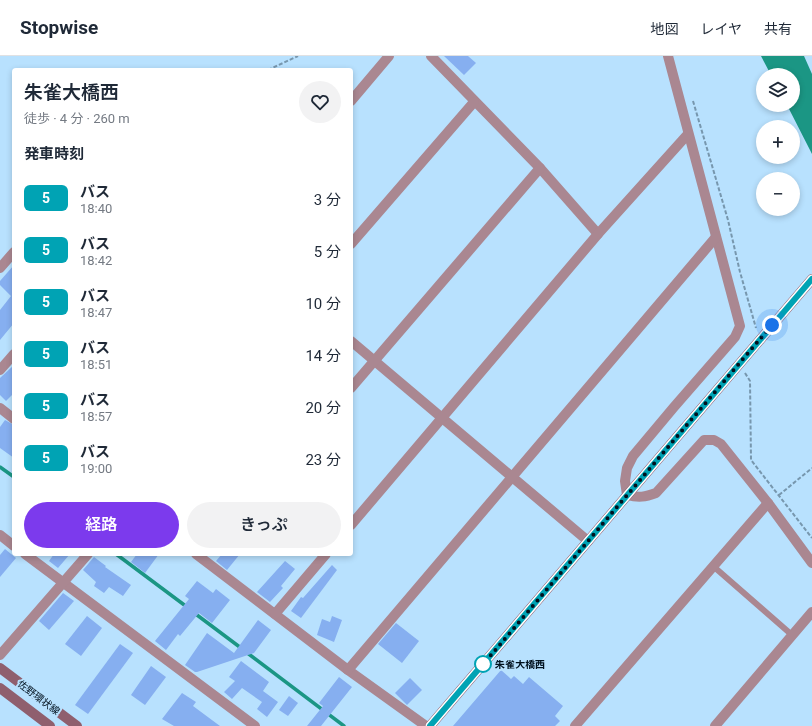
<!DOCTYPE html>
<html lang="ja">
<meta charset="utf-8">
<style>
body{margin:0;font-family:Roboto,"Noto Sans JP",sans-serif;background:#f2f2f3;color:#1f2937;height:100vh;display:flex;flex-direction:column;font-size:15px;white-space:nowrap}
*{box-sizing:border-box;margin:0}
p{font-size:13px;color:#747a83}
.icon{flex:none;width:22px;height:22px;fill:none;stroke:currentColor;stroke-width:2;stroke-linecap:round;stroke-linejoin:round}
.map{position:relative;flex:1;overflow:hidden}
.side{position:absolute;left:12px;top:12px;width:341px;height:488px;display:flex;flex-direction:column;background:#fff;border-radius:4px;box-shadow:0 2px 6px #0003}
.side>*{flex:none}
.badge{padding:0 8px;border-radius:6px;font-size:14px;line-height:26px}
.fabs{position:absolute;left:756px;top:12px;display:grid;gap:8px}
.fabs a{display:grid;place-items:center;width:44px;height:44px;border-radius:50%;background:#fff;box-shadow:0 2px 6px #0003;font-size:20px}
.you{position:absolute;width:20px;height:20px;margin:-10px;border:3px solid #fff;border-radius:50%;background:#1a73e8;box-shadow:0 0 0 6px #1a73e833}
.map>.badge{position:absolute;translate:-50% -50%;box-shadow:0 0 0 2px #fff}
h2{padding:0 12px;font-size:15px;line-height:36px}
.round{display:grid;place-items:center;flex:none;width:42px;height:42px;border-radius:21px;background:#f2f2f3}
.summary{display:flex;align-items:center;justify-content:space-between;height:68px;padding:0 12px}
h1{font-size:19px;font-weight:600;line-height:30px}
.action{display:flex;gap:8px;margin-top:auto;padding:8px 12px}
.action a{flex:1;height:46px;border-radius:24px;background:#7c3aed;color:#fff;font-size:16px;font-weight:600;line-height:46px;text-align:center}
.action a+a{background:#f2f2f3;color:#1f2937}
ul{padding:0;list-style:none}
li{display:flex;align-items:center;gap:12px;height:52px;padding:0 12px}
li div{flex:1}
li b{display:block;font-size:15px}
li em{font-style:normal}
li .badge{min-width:44px;font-weight:700;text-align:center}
header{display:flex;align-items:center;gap:24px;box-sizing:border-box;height:56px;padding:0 20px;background:#fff;border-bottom:1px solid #e0e1e3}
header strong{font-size:19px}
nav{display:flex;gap:22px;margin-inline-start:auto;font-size:14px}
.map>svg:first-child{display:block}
.water{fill:#1b9684}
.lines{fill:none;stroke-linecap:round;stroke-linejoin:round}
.stream{stroke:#1b9684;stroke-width:3.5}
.building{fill:#86aff0}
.path{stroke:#7797ae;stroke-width:2;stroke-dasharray:4 2;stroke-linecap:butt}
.lane{stroke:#aa8791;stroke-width:6}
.street{stroke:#aa8791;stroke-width:10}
.secondary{stroke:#8f5f6e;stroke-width:10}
.line-casing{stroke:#fff;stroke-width:9}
.line{stroke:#00a3b4;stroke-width:6}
.walk{stroke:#00101d;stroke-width:4;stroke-dasharray:0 7.2}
.stop-dot{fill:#fff;stroke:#00a3b4;stroke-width:2}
.labels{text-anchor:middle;stroke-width:4;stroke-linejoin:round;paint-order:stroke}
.stop-label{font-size:10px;font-weight:bold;fill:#00101d;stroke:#b8e1fe;text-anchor:start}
.street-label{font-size:10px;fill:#00101d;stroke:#b8e1fe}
</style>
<header>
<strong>Stopwise</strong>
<nav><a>地図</a><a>レイヤ</a><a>共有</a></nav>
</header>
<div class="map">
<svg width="812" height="670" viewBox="0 0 812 670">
<rect width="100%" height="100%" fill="#b8e1fe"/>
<!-- water -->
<polygon class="water" points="761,0 804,0 812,18 812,98 787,49 793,49 793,19 771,19"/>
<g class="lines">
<!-- stream -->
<g class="stream">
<polyline points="0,411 14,421"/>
<polyline points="116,498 187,551"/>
<polyline points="193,556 241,592"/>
<polyline points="246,596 344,670"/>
</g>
</g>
<!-- building -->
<g class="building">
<polygon points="444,0 468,0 476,7 464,19"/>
<polygon points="14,209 14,267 0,284 0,254 11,240 0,229 0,225"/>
<polygon points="14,309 14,337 6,345 0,339 0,322"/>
<polygon points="5,364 14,369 14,402 0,392 0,371"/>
<polygon points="5,493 16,502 0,521 0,499"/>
<polygon points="54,498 70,498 58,512 49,505"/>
<polygon points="137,498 159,498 145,517 131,506"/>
<polygon points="222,498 240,498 227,514 216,505"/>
<polygon points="94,501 106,510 105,511 131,529 123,540 109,531 104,537 94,530 96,526 83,514"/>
<polygon points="285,505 295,513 281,530 283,532 270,546 257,536"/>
<polygon points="332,509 337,514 301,562 291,555 301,541 303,542"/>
<polygon points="197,525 213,537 216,533 230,544 212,567 199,557 180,580 178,578 166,594 155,585 189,543 185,540"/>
<polygon points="63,537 74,545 49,574 39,565"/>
<polygon points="87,560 102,572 81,600 65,588"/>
<polygon points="332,560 342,564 334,586 317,579 322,563 330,566"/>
<polygon points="258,564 271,574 254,597 197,616 195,616 185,609 207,577 234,597"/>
<polygon points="396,567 419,585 402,607 378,588"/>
<polygon points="120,588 133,597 88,658 75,649"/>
<polygon points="241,605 269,626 263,635 278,646 267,661 257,653 262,646 242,632 232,643 224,636 235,625 229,621"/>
<polygon points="151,610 166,621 145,649 131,639"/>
<polygon points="501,614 511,623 514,620 523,628 529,621 563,650 555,660 560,665 555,670 453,670"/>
<polygon points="339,621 352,631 321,670 307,670 323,650 319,647"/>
<polygon points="410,622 422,634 407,649 395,637"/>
<polygon points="182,637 196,646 193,650 220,670 174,670 162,663"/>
<polygon points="289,640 298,647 288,660 279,654"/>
</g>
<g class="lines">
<!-- path -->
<g class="path">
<polyline points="268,14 298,0"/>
<polyline points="693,45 728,164 740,216 756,272"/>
<polyline points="745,317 750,325 751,404 812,482"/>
<polyline points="779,439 812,412"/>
</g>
<!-- lane -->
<polyline class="lane" points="713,510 792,579"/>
<!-- street -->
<g class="street">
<polyline points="431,0 540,112 598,178"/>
<path d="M668 0 740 270 735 281 674 351 633 400 627 412 625 425 627 439C639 442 645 441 656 437L704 384H714L721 388 768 447 812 507"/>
<polyline points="351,45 389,0"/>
<polyline points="351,188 474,46"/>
<polyline points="0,212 14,196"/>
<polyline points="351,285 588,485"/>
<polyline points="0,314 14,298"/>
<polyline points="351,332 540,112"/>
<polyline points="0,352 14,363"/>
<polyline points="351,469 598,178 688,78"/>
<polyline points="0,479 14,490"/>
<polyline points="25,498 255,670"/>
<polyline points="196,498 348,614 426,670"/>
<polyline points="275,558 326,498"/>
<polyline points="0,599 88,498"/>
<polyline points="348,614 716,181"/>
<polyline points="575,670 768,447"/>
<polyline points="715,670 812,556"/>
</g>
<!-- secondary -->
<g class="secondary">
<polyline points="0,612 77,670"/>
<polyline points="0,632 50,670"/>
<polyline points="430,670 812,223"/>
</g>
</g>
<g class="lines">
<defs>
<polyline id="line" points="430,670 812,223"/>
</defs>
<!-- line casing -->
<use href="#line" class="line-casing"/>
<!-- line -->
<use href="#line" class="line"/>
<!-- walk -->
<polyline class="walk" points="483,608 480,612 772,269"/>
</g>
<!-- markers -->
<circle class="stop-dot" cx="483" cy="608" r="8"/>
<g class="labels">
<!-- stop labels -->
<g class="stop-label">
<text x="495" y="612">朱雀大橋西</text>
</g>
<!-- street labels -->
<g class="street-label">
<text transform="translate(39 641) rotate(37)" y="4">佐野環状線</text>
</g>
</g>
</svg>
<div class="fabs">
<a><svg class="icon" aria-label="layers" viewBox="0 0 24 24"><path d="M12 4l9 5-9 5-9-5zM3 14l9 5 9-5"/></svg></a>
<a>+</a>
<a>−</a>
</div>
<div class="you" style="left:772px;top:269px"></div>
<section class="side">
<div class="summary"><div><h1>朱雀大橋西</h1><p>徒歩 · 4 分 · 260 m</p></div><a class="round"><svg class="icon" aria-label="heart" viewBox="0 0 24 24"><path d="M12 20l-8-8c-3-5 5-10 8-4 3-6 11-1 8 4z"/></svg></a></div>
<h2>発車時刻</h2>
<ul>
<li><span class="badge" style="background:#00a3b4;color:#fff">5</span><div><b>バス</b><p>18:40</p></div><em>3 分</em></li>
<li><span class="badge" style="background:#00a3b4;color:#fff">5</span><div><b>バス</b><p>18:42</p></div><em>5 分</em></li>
<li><span class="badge" style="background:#00a3b4;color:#fff">5</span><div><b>バス</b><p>18:47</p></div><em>10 分</em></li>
<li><span class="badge" style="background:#00a3b4;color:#fff">5</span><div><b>バス</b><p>18:51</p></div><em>14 分</em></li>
<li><span class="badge" style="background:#00a3b4;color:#fff">5</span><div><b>バス</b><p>18:57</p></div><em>20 分</em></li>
<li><span class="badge" style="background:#00a3b4;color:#fff">5</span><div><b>バス</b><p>19:00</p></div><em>23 分</em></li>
</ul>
<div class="action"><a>経路</a><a>きっぷ</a></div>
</section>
</div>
